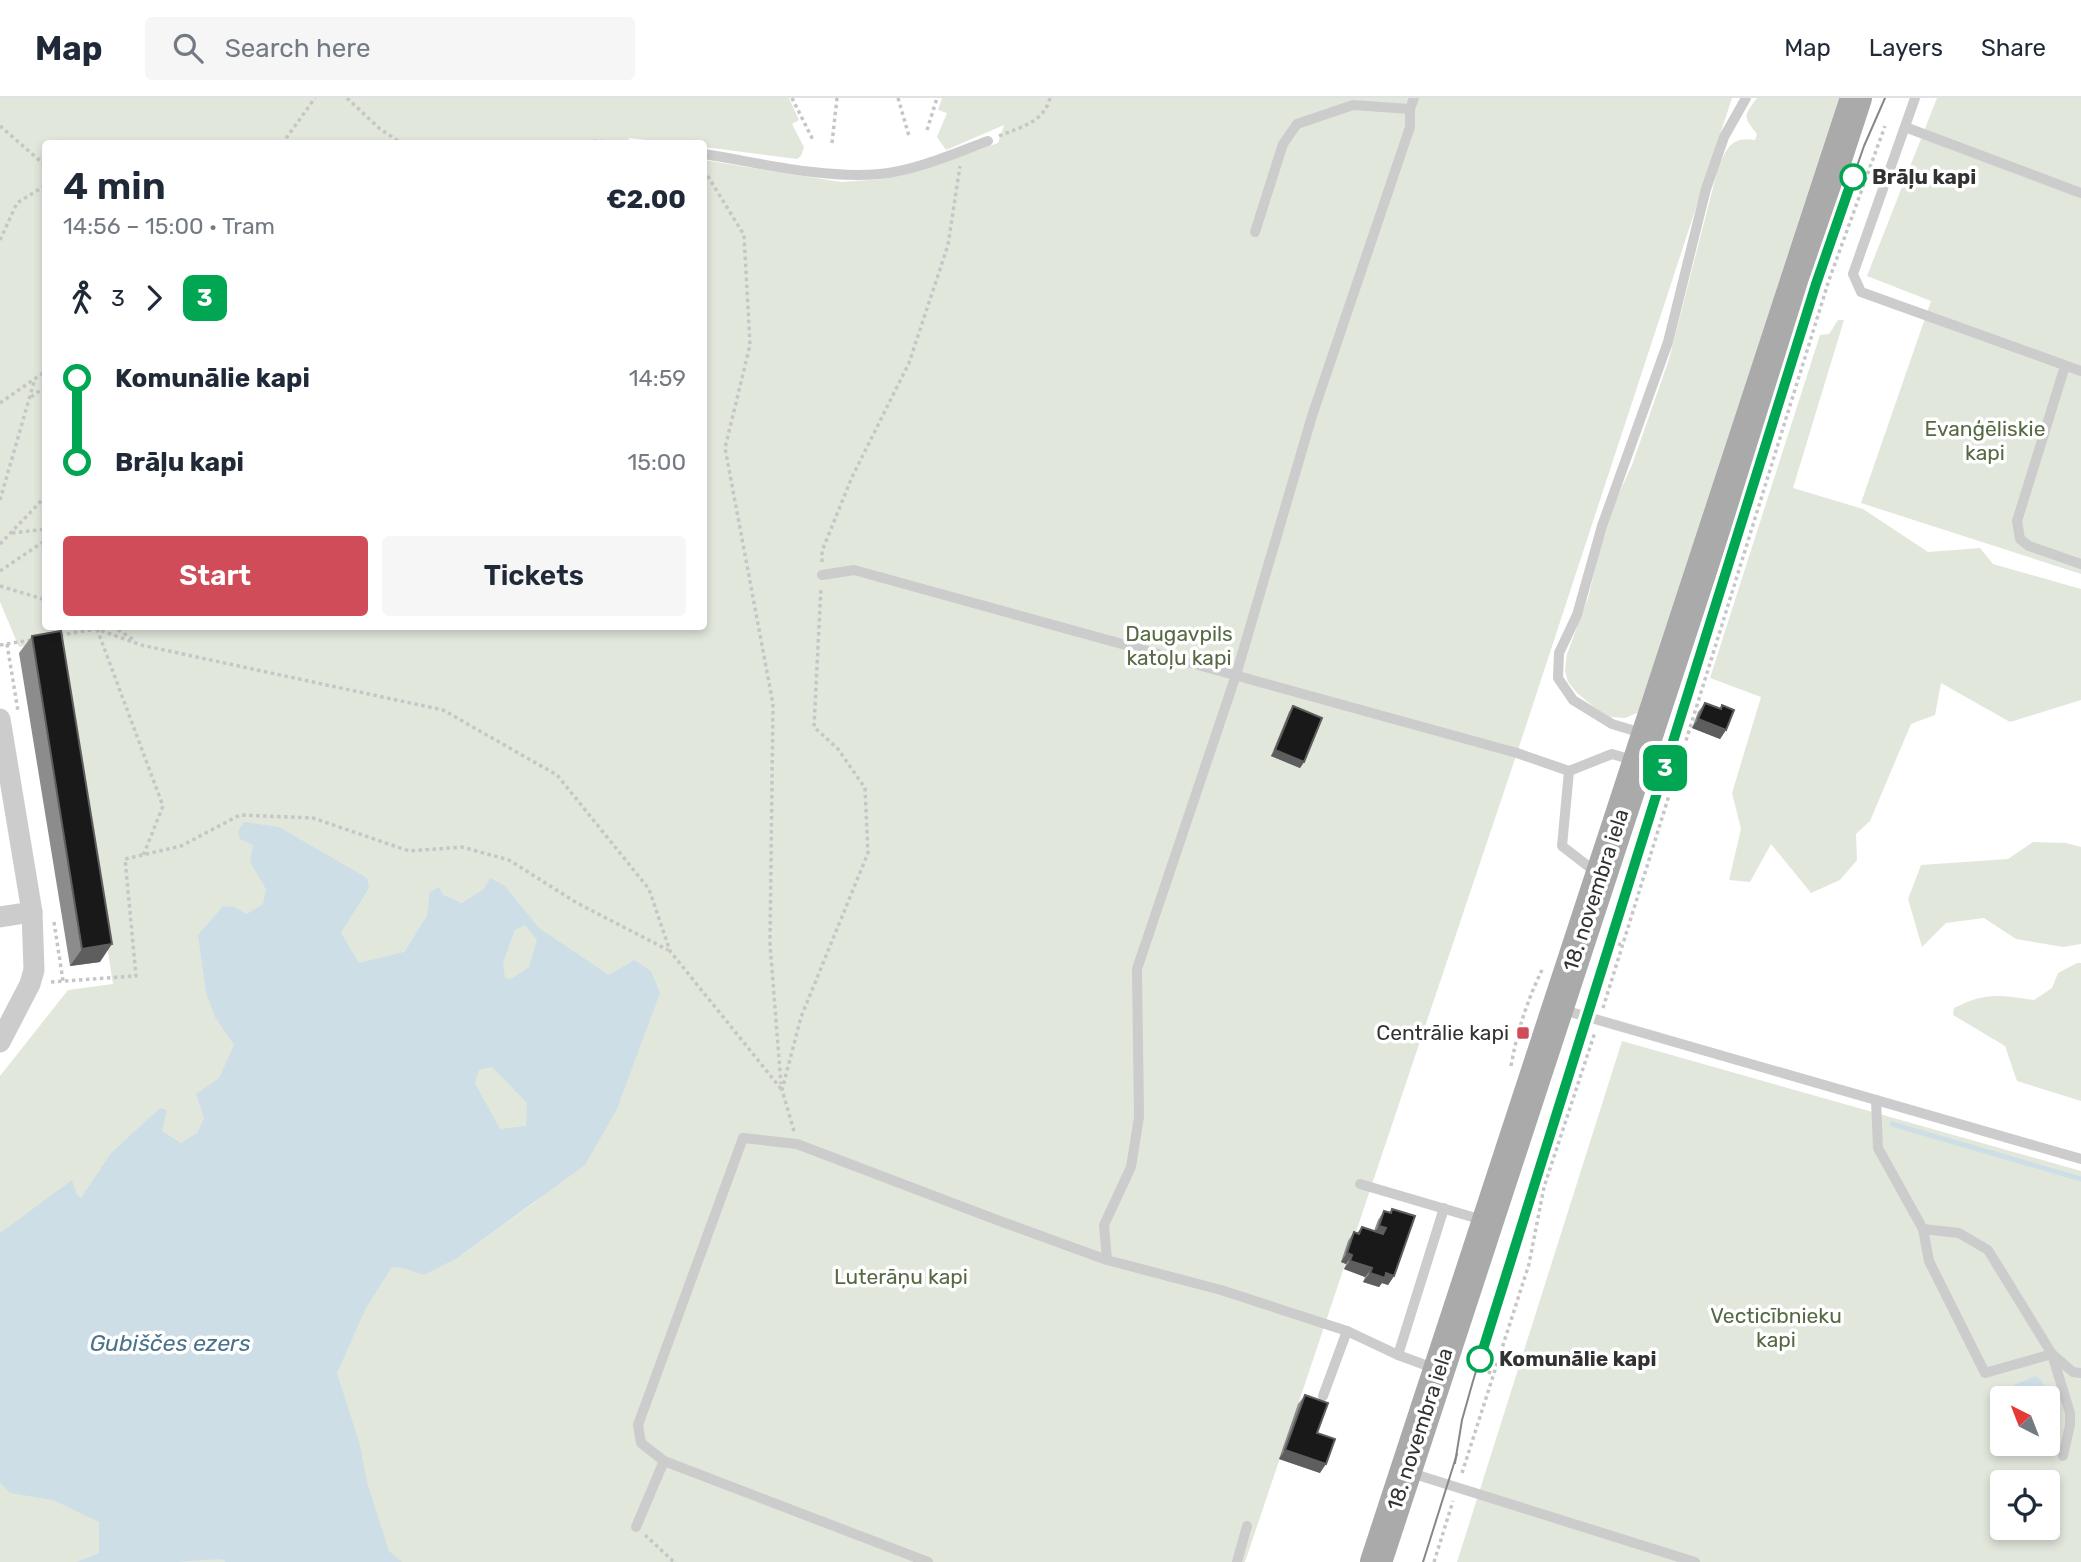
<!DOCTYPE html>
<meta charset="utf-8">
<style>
body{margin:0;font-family:Rubik,sans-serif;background:#f6f6f7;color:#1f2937;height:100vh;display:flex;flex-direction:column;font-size:26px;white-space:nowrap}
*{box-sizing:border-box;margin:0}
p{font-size:23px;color:#747a83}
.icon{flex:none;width:38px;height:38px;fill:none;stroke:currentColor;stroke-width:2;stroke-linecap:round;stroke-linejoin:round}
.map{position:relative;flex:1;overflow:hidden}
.drawer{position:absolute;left:42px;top:42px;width:665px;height:490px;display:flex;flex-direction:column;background:#fff;border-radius:7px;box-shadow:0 4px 10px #0003}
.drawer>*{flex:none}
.badge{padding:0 14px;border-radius:10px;font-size:24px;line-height:46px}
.needle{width:46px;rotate:318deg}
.controls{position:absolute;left:1990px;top:1288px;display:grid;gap:14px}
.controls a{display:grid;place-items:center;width:70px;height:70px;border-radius:7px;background:#fff;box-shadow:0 4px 10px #0003;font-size:35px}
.map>.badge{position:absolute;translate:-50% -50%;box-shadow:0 0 0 4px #fff}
.legs{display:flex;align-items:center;gap:10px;height:77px;padding:0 21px;font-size:23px}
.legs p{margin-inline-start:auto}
.head{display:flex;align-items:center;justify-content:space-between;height:119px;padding:0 21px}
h1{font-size:38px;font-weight:600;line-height:52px}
.button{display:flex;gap:14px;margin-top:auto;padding:14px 21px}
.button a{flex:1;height:80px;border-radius:7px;background:#d04c59;color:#fff;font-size:28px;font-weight:600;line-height:80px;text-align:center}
.button a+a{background:#f6f6f7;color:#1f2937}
ul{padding:0 21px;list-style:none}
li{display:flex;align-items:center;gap:24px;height:84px;font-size:26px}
li i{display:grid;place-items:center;width:10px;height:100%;margin:0 9px;background:currentColor}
li i::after{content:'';width:18px;height:18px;margin:-9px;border:5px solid;border-radius:50%;background:#fff}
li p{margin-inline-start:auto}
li:first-child i{background:linear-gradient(#0000 50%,currentColor 0)}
li:last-child i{background:linear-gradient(currentColor 50%,#0000 0)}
header{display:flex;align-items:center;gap:42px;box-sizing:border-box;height:98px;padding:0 35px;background:#fff;border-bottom:2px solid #e0e1e3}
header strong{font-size:33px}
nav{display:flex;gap:38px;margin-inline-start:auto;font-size:24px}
.search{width:490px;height:63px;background:#f6f6f7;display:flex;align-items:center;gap:18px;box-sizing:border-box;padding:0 24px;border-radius:7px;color:#747a83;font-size:26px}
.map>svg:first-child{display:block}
.green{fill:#e2e7dc;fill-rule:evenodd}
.water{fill:#cedee7;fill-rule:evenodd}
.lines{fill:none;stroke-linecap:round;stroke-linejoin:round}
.stream{stroke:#cedee7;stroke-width:5}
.path{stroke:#c6c6c6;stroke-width:3.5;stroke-dasharray:3.5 3.5;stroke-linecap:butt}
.service{stroke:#ccc;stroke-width:10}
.minor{stroke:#ccc;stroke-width:21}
.primary{stroke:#aaa;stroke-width:32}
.tram{stroke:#878787;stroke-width:2}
.wall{fill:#8c8c8c}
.shaded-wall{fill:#5e5e5e}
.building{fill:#191919;stroke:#5e5e5e;stroke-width:2}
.line-1-casing{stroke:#fff;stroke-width:16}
.line-1{stroke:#00a651;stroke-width:10}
.stop-1-dot{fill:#fff;stroke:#00a651;stroke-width:3.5}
.poi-dot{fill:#d04c59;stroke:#fff;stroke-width:2.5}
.labels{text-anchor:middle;stroke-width:7;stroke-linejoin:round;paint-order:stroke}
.stop-label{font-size:21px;font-weight:bold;fill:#323232;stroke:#fff;text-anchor:start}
.park-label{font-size:21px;fill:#566944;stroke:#fff}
.street-label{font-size:21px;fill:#323232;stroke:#fff}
.poi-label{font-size:21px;fill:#323232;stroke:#fff;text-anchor:end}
.water-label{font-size:23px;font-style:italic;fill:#49728b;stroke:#fff}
</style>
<header>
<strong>Map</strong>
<div class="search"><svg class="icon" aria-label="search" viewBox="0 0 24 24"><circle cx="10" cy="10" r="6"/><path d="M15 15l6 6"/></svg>Search here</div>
<nav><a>Map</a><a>Layers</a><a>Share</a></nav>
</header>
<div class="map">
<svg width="2081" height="1464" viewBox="0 0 2081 1464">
<rect width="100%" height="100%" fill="#fff"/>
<!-- green -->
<g class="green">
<path d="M0 0H789L799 22 792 26 804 49 801 58 797 61 704 49V46L674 45 629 40 628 46H46V528H704V62L841 84 883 81 925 71 998 45 1004 27 946 52 937 39 947 15 938 12 942 0H1732L1517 655 1245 1464H0V978L68 892 113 886 58 543 19 549 0 504ZM443 796 462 805 404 854 427 817ZM545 1079 539 1101 459 1159Z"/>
<path d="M1757 0H1839L1639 611 1637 615 1625 620 1610 619 1594 609 1577 595 1568 584 1565 573 1567 556 1588 500 1607 422 1632 367 1669 261 1718 70C1727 51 1730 38 1755 42L1757 36C1743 18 1743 19 1757 0Z"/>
<polygon points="1937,0 2081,0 2081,476 1861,405 1931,203 1867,178"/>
<polygon points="1838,222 1844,222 1793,390 1863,411 1928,454 1980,450 1993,466 2081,491 2081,602 2010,624 1941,585 1935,617 1911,626 1870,723 1856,736 1857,762 1840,782 1811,795 1771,746 1750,784 1729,782 1741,731 1732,695 1761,599 1710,580 1820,237 1829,236"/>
<polygon points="2033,744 2066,745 2081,749 2081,846 2063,849 2016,841 1984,820 1946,825 1922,849 1908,801 1921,767 2008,761"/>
<path d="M2077 865H2081V1003L2017 983 2005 948 1953 917 1954 910C1986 894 2000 897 2034 902L2052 890 2058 875Z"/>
<path d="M1622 943 2081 1073V1464H1457ZM2002 1300H2048V1346H2002ZM2002 1384H2048V1430H2002Z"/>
</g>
<!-- water -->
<g class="water">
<path d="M244 724 279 729 367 780 369 790 341 835 359 865 404 854 427 817 430 794 439 789 443 796 462 805 484 791 490 780 505 788 539 830 609 877 634 862 651 873 660 895 617 1011 585 1067 459 1159 424 1177 403 1170 392 1169 366 1210 337 1275 360 1347 367 1384 389 1453 402 1464H226L221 1461 176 1464H76L99 1455V1424L53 1402 10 1395 0 1385V1135L72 1082 77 1097 81 1100 111 1055 160 1010 167 1012 162 1033 181 1045 197 1035 204 1020 196 996 219 980 234 947 215 919 206 894 198 837 223 808 234 809 247 816 263 806 266 791 250 764 253 747 240 741 238 733ZM525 827 537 842 529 869 511 881 505 880 503 865 515 832ZM492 969 527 1005 526 1028 500 1031 475 985 479 972Z"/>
<polygon points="2035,1278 2042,1283 2056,1330 2053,1341 2048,1344 2048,1300 2012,1300 2014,1287"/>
</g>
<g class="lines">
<!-- stream -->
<polyline class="stream" points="1892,1026 2081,1081"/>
<!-- path -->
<g class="path">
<polyline points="347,0 380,31 403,46"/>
<polyline points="792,0 813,42"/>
<polyline points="898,0 909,38"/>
<polyline points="0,28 46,68"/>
<polyline points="927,32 937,0"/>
<path d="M999 38C1021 29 1044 24 1050 0"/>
<polyline points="832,45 837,0"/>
<polyline points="282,46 315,0"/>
<polyline points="565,46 597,43 623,46"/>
<polyline points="704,72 744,137 750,247 725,350 773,606 770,846 781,986"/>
<polyline points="0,142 17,105 46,87"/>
<polyline points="31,299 46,288"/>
<polyline points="0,305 46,273"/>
<polyline points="0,402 34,284"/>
<polyline points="12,435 46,431"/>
<polyline points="0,446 46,398"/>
<polyline points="822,464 822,453 852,379 909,265 948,147 960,68"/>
<polyline points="0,473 46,442"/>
<polyline points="0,488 46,502"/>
<polyline points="112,528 134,542"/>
<polyline points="97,531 163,708 143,758"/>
<polyline points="60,537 97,531 141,547 443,612 557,677 649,791 670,853 782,992"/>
<polyline points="7,546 18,613"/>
<polyline points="0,547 32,542"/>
<polyline points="54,824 63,883"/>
<polyline points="1604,842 1622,847"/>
<polyline points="51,884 136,878 125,761 181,748 240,717 313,720 409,753 462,749 509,762 577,805 668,852"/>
<polyline points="1603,910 1829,182 1885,28"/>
<path d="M1511 968C1517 934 1527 903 1542 872"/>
<polyline points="794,1033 782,992 801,919 868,755 865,690 838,651 814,629 821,489"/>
<polyline points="1468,1267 1494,1276"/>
<polyline points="1462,1375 1529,1166 1544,1089 1595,934"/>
<polyline points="645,1437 674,1464"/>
<polyline points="1434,1464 1453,1403"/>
</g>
<!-- service -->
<g class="service">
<polyline points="1915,0 1853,176 1861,194 2081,273"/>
<polyline points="1905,29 2081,95"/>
<path d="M704 56C761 65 822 81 880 76 917 72 953 56 988 43"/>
<polyline points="1255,134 1283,46 1297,26 1353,7 1410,11"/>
<polyline points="2065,268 2017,423 2020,441 2029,448 2081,466"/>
<polyline points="822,477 854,472 1517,655 1569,673"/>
<polyline points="1645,636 1612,626 1573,602 1558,580 1559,555 1577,517 1602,428 1668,244 1706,91 1724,39 1746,0"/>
<polyline points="1597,775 1562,748 1569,673 1612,656 1636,663"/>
<polyline points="1560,911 2081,1061"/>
<polyline points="1876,1002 1878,1050 1923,1131 1929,1163 1985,1275 2052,1256 2073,1274 2081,1275"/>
<polyline points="1360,1086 1486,1123"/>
<polyline points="1923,1131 1959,1135 1988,1152 2052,1256 2070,1315 2070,1327 2063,1358"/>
<polyline points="1107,1162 1104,1127 1131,1069 1139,1019 1137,871 1236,577 1312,318 1410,29 1410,11 1414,0"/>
<polyline points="1398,1257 1444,1110"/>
<polyline points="1323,1298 1347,1233"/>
<polyline points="664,1363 928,1464"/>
<polyline points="1408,1374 1695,1464"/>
<polyline points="636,1429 664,1363 641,1345 638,1327 743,1040 797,1046 997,1122 1107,1162 1221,1192 1347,1233 1398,1257 1436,1271"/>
<polyline points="1237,1464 1247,1428"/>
</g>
<!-- minor -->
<g class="minor">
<polyline points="0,621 32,814 34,872 30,886 0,944"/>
<polyline points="0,819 32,814"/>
</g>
<!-- primary -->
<polyline class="primary" points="1376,1464 1856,0"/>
<!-- tram -->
<g class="tram">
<polyline points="1455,1365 1462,1322 1473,1283 1816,186 1864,48 1885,0"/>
<polyline points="1423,1464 1457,1356"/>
</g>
</g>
<!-- wall -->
<g class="wall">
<polygon points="32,538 100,864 70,868 19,555"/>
<polygon points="1705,605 1720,610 1722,607 1726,632 1720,641 1692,630 1698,614"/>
<polygon points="1293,608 1304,664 1300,670 1271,658 1289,614"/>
<polygon points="1392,1111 1394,1178 1388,1187 1382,1185 1379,1189 1363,1184 1365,1179 1344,1171 1346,1166 1341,1164 1348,1143 1354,1134 1357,1135 1362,1129 1374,1133 1378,1122 1384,1113 1389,1115"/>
<polygon points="1305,1297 1317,1335 1320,1375 1279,1361 1298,1306"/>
</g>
<!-- shaded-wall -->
<g class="shaded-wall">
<polygon points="1698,621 1726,632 1720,641 1692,630"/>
<polygon points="1275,652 1304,664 1300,670 1271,658"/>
<polygon points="112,846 100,864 70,868 82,851"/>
<polygon points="1379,1128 1386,1130 1379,1139 1373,1137"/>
<polygon points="1347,1155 1352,1157 1346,1166 1341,1164"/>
<polygon points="1350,1163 1372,1170 1365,1179 1344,1171"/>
<polygon points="1370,1175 1386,1175 1394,1178 1388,1187 1382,1185 1379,1189 1363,1184"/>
<polygon points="1285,1352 1326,1366 1320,1375 1279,1361"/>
</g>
<!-- building -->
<g class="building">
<polygon points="61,533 112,846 82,851 32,538"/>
<polygon points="1705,605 1721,611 1722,607 1734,612 1726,632 1698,621"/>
<polygon points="1293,608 1322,620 1304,664 1275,652"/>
<polygon points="1392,1111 1415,1118 1394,1178 1386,1175 1385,1180 1370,1175 1372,1170 1350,1163 1352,1157 1347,1155 1354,1134 1359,1136 1362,1129 1383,1136 1386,1130 1379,1128 1384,1113 1391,1115"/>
<polygon points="1305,1297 1328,1305 1317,1335 1335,1341 1326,1366 1285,1352"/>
</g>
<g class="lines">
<defs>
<polyline id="line-1" points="1480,1261 1816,186 1853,79"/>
</defs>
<!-- line-1 casing -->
<use href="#line-1" class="line-1-casing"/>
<!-- line-1 -->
<use href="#line-1" class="line-1"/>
</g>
<!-- markers -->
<g class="stop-1-dot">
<circle cx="1853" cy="79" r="12"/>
<circle cx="1480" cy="1261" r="12"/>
</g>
<rect class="poi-dot" x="1516" y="928" width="14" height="14" rx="3.5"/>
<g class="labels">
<!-- stop labels -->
<g class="stop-label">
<text x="1872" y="86">Brāļu kapi</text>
<text x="1499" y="1268">Komunālie kapi</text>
</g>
<!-- park labels -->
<g class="park-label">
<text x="1985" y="338">Evanģēliskie<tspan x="1985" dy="24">kapi</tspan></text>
<text x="1179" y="543">Daugavpils<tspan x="1179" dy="24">katoļu kapi</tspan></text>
<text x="901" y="1186">Luterāņu kapi</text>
<text x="1776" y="1225">Vecticībnieku<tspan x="1776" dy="24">kapi</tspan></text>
</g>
<!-- street labels -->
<g class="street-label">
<text transform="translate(1596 792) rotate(-72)" y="7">18. novembra iela</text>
<text transform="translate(1420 1331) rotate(-72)" y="7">18. novembra iela</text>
</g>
<!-- poi labels -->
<g class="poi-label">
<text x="1509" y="942">Centrālie kapi</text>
</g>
<!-- water labels -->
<g class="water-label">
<text x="170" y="1253">Gubiščes ezers</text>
</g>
</g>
</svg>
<div class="controls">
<a><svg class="needle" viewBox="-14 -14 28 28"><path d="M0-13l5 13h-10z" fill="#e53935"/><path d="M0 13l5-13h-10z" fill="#747a83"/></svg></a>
<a><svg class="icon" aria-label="locate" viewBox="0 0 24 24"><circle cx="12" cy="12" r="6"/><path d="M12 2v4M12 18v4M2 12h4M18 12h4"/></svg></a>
</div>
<b class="badge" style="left:1665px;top:670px;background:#00a651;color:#fff">3</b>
<section class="drawer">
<div class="head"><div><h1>4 min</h1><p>14:56 – 15:00 · Tram</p></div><b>€2.00</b></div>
<div class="legs"><svg class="icon" aria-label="walk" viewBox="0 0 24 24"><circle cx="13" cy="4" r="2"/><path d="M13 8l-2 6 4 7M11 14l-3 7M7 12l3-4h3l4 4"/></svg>3<svg class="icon" aria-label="forward" viewBox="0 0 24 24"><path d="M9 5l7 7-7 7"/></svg><b class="badge" style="background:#00a651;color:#fff">3</b></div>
<ul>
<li><i style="color:#00a651"></i><b>Komunālie kapi</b><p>14:59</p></li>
<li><i style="color:#00a651"></i><b>Brāļu kapi</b><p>15:00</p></li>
</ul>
<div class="button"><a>Start</a><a>Tickets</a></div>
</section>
</div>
